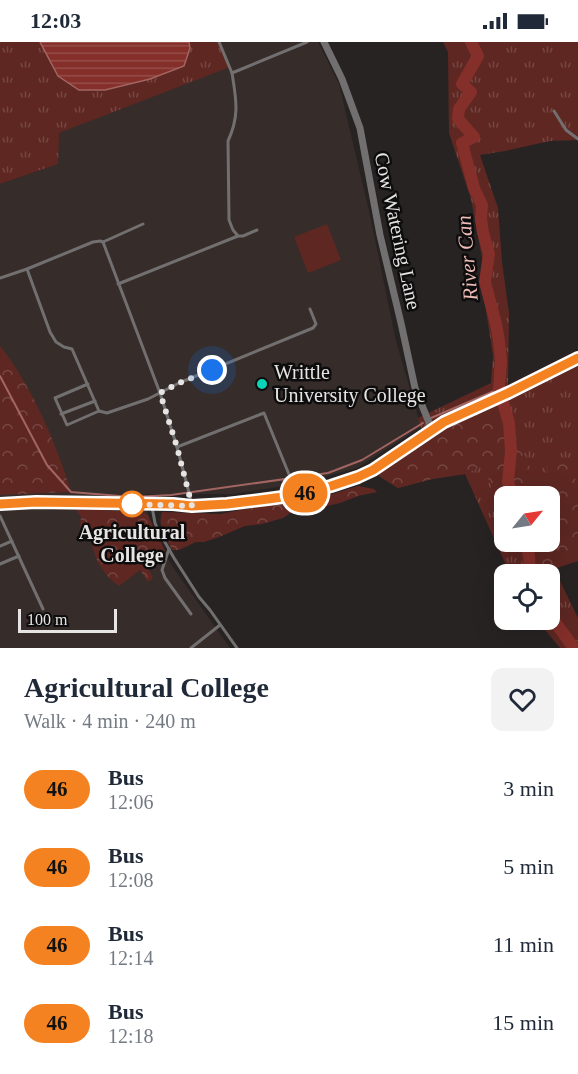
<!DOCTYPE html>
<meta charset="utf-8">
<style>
body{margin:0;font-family:Georgia,serif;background:#f2f2f3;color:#1f2937;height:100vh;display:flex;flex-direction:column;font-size:22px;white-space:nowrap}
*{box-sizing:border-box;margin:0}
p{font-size:20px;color:#747a83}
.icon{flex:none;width:33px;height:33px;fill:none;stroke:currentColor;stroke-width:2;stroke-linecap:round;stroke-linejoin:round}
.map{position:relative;height:606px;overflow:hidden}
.side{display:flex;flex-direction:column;background:#fff;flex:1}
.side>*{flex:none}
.badge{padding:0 12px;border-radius:20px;font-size:21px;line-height:39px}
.needle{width:39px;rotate:60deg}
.controls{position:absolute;left:494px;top:444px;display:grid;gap:12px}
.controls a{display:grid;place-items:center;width:66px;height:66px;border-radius:12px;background:#fff;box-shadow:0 6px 24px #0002;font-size:30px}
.scale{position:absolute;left:18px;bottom:15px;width:99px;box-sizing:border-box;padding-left:6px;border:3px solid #e7e4e4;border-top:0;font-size:16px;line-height:21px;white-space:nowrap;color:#e7e4e4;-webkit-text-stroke:4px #0e0d0d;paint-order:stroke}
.you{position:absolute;width:30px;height:30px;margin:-15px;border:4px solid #fff;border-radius:50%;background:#1a73e8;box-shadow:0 0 0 9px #1a73e833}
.map>.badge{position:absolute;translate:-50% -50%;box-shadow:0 0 0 3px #fff}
.round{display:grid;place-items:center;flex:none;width:63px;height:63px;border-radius:12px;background:#f2f2f3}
.overview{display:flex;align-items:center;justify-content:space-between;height:102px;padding:0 24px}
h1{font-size:28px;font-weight:800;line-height:45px}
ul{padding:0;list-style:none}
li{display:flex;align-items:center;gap:18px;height:78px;padding:0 24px}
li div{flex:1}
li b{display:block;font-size:22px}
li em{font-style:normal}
li .badge{min-width:66px;font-weight:700;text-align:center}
.status{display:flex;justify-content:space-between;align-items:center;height:42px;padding:0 30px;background:#fff;direction:ltr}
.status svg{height:16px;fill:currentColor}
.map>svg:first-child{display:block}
.built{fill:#362c2a}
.grass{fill:url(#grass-tufts);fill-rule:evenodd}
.forest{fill:url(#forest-crowns)}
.pitch{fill:#5e2722}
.water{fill:url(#water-rules);stroke:#a26562;stroke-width:1.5}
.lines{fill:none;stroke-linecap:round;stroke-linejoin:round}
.stream{stroke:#a26562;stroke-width:2}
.river{stroke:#842f2a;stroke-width:12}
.lane{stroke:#716f6f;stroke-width:3}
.street{stroke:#716f6f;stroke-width:7}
.secondary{stroke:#9d9999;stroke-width:9}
.line-casing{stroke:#fff;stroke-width:14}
.line{stroke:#f58220;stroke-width:9}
.walk{stroke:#e7e4e4;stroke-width:6;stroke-dasharray:0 10.8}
.poi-dot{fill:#0ad5b5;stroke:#0e0d0d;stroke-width:2}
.stop-dot{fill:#fff;stroke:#f58220;stroke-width:3}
.labels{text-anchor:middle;stroke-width:5;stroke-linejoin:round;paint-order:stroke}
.street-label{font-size:20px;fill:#e7e4e4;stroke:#0e0d0d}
.poi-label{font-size:20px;fill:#e7e4e4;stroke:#0e0d0d;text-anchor:start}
.stop-label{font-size:20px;font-weight:bold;fill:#e7e4e4;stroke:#0e0d0d}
.water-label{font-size:21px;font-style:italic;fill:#efbcb6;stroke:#0e0d0d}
</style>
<div class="status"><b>12:03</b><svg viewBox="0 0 49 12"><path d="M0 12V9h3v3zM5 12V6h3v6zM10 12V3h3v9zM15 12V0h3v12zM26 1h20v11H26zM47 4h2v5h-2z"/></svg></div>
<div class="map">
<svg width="578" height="606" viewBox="0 0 578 606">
<defs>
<pattern id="grass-tufts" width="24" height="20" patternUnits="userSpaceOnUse" patternTransform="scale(1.5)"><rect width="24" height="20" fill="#5e2722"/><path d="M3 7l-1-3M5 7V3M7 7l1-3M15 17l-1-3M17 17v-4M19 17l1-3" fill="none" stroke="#754642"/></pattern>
<pattern id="forest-crowns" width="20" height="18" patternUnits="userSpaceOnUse" patternTransform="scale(1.5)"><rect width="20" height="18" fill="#5e2722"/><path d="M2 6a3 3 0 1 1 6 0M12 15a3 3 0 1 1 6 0" fill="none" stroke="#754642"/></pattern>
<pattern id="water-rules" width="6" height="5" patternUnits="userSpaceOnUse" patternTransform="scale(1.5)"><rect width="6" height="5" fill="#842f2a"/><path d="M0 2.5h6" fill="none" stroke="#954d49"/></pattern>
</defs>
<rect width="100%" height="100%" fill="#272323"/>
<!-- built -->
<polygon class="built" points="219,0 318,0 339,42 369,169 396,299 421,385 357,426 302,441 233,452 145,452 149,481 172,524 230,606 0,606 0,142 58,122 58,91 229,25"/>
<!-- grass -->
<g class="grass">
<polygon points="0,0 219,0 230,25 59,91 58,122 0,142"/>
<path d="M443 0H578V98L550 99 505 109 480 113 498 166 502 220 509 271 508 343 511 353 577 324 578 326V519L557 526 560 539 578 576V606H560L537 578H549V532H510L465 432 432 437 398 446 379 434V430L405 410 424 397 418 376 491 341 493 313 486 269 483 221 471 157 449 91 448 10ZM504 454H549V500H504Z"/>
</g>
<!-- forest -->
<g class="forest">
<path d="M0 304C32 344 56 401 71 450L0 453Z"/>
<path d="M488 367 526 415 536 442 548 448 556 445 546 427 553 416 568 422 578 443V513C564 517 551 521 542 532H522L521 512 518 500H549V454H504V467L490 441 483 424 465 432 432 437 398 446 379 434C395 423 408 409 423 398 439 385 469 375 488 367Z"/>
<path d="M358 444 374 447 377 450 358 454 340 461 314 467 292 470 283 476 262 482 245 484 219 495 204 500H196L179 508H172C166 496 157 484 162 470L220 472 281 460 305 459 326 454Z"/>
<path d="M75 466H100L107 469H124L135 466 148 473C154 487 162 499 166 513L161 521 148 526 153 536 148 540 140 528 119 544 109 536 98 521 88 492 80 484 81 475Z"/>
<polygon points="549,553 552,568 563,583 578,597 577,606 564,606 542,578 549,578"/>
</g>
<!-- pitch -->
<polygon class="pitch" points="327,182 341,218 308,231 294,195"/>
<!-- water -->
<polygon class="water" points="40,0 189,0 190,6 184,24 150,37 105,48 79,48 58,34"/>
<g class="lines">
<!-- stream -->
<g class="stream">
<polyline points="0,334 47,423 71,450 132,455 171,453 328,431 362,418 423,381"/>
<polyline points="431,376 499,347"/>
</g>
<!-- river -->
<g class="river">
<polyline points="471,0 478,14 462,42 471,50 459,67 458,77 474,95 462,101 474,146 482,163 481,177 483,190 489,212 485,240 496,282 499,299 501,319 499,347 509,381 511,409 508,440 513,454"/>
<polyline points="526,500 529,514 530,532"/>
<polyline points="549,572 574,606"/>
</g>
<!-- lane -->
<g class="lane">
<polyline points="219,0 232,31"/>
<polyline points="554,69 566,88 578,97"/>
<path d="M257 188 243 194H238L233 188 229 178 228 99C240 73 236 57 232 31L307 0"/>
<polyline points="103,200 160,351 177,405 192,462"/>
<polyline points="27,227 50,290 56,300 64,305 72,307 99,369"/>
<polyline points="0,236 27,227 93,200 100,199 103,200 143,182"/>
<polyline points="118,242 238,194"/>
<polyline points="88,342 55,356 67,383 99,369 107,371 148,357 179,341 313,286 316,282 310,267"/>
<polyline points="61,372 95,359"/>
<polyline points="177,405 264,371 297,452"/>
<polyline points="152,465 155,481 158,488 174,516 199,555 210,568 237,606"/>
<polyline points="0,474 43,567"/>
<polyline points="0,504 12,499"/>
<polyline points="169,507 162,528 165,536 191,572"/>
<polyline points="0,522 19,514"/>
<polyline points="191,606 220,583"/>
</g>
<!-- street -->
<polyline class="street" points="324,0 342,37 360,86 380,193 401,281 415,346 432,388"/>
<!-- secondary -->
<polyline class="secondary" points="0,462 36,460 192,464 227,462 298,453 331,444 373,428 444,380 508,352 578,316"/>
</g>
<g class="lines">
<defs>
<polyline id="line" points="0,462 36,460 173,462 192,464 227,462 268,457 297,453 331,444 358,435 373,428 444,380 508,351 578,316"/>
</defs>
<!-- line casing -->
<use href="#line" class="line-casing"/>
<!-- line -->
<use href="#line" class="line"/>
<!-- walk -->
<polyline class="walk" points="132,462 130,462 192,464 177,405 160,351 179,341 212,328"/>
</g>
<!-- markers -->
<circle class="poi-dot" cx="262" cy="342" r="6"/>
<circle class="stop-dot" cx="132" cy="462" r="12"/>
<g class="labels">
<!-- street labels -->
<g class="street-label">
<text transform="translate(398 189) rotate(78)" y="7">Cow Watering Lane</text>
</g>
<!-- poi labels -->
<g class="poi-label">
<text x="274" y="337">Writtle<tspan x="274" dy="23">University College</tspan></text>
</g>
<!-- stop labels -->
<g class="stop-label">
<text x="132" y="497">Agricultural<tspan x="132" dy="23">College</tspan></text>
</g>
<!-- water labels -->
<g class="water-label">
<text transform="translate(467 216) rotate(-95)" y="7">River Can</text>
</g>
</g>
</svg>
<div class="controls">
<a><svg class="needle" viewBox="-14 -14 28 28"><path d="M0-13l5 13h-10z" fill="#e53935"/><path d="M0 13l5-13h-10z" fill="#747a83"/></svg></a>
<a><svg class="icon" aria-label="locate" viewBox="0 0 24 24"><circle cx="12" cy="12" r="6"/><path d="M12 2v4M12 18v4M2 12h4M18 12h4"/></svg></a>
</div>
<div class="scale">100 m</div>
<div class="you" style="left:212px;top:328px"></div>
<b class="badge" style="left:305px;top:451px;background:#f58220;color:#111">46</b>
</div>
<section class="side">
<div class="overview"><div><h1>Agricultural College</h1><p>Walk · 4 min · 240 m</p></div><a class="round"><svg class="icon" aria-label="heart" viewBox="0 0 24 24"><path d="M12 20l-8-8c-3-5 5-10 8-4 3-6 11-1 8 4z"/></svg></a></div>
<ul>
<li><span class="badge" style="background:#f58220;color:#111">46</span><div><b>Bus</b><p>12:06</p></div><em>3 min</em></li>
<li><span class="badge" style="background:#f58220;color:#111">46</span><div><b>Bus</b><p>12:08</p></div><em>5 min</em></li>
<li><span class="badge" style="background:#f58220;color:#111">46</span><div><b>Bus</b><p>12:14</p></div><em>11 min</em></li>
<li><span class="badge" style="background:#f58220;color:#111">46</span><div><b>Bus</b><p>12:18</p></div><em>15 min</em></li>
</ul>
</section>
